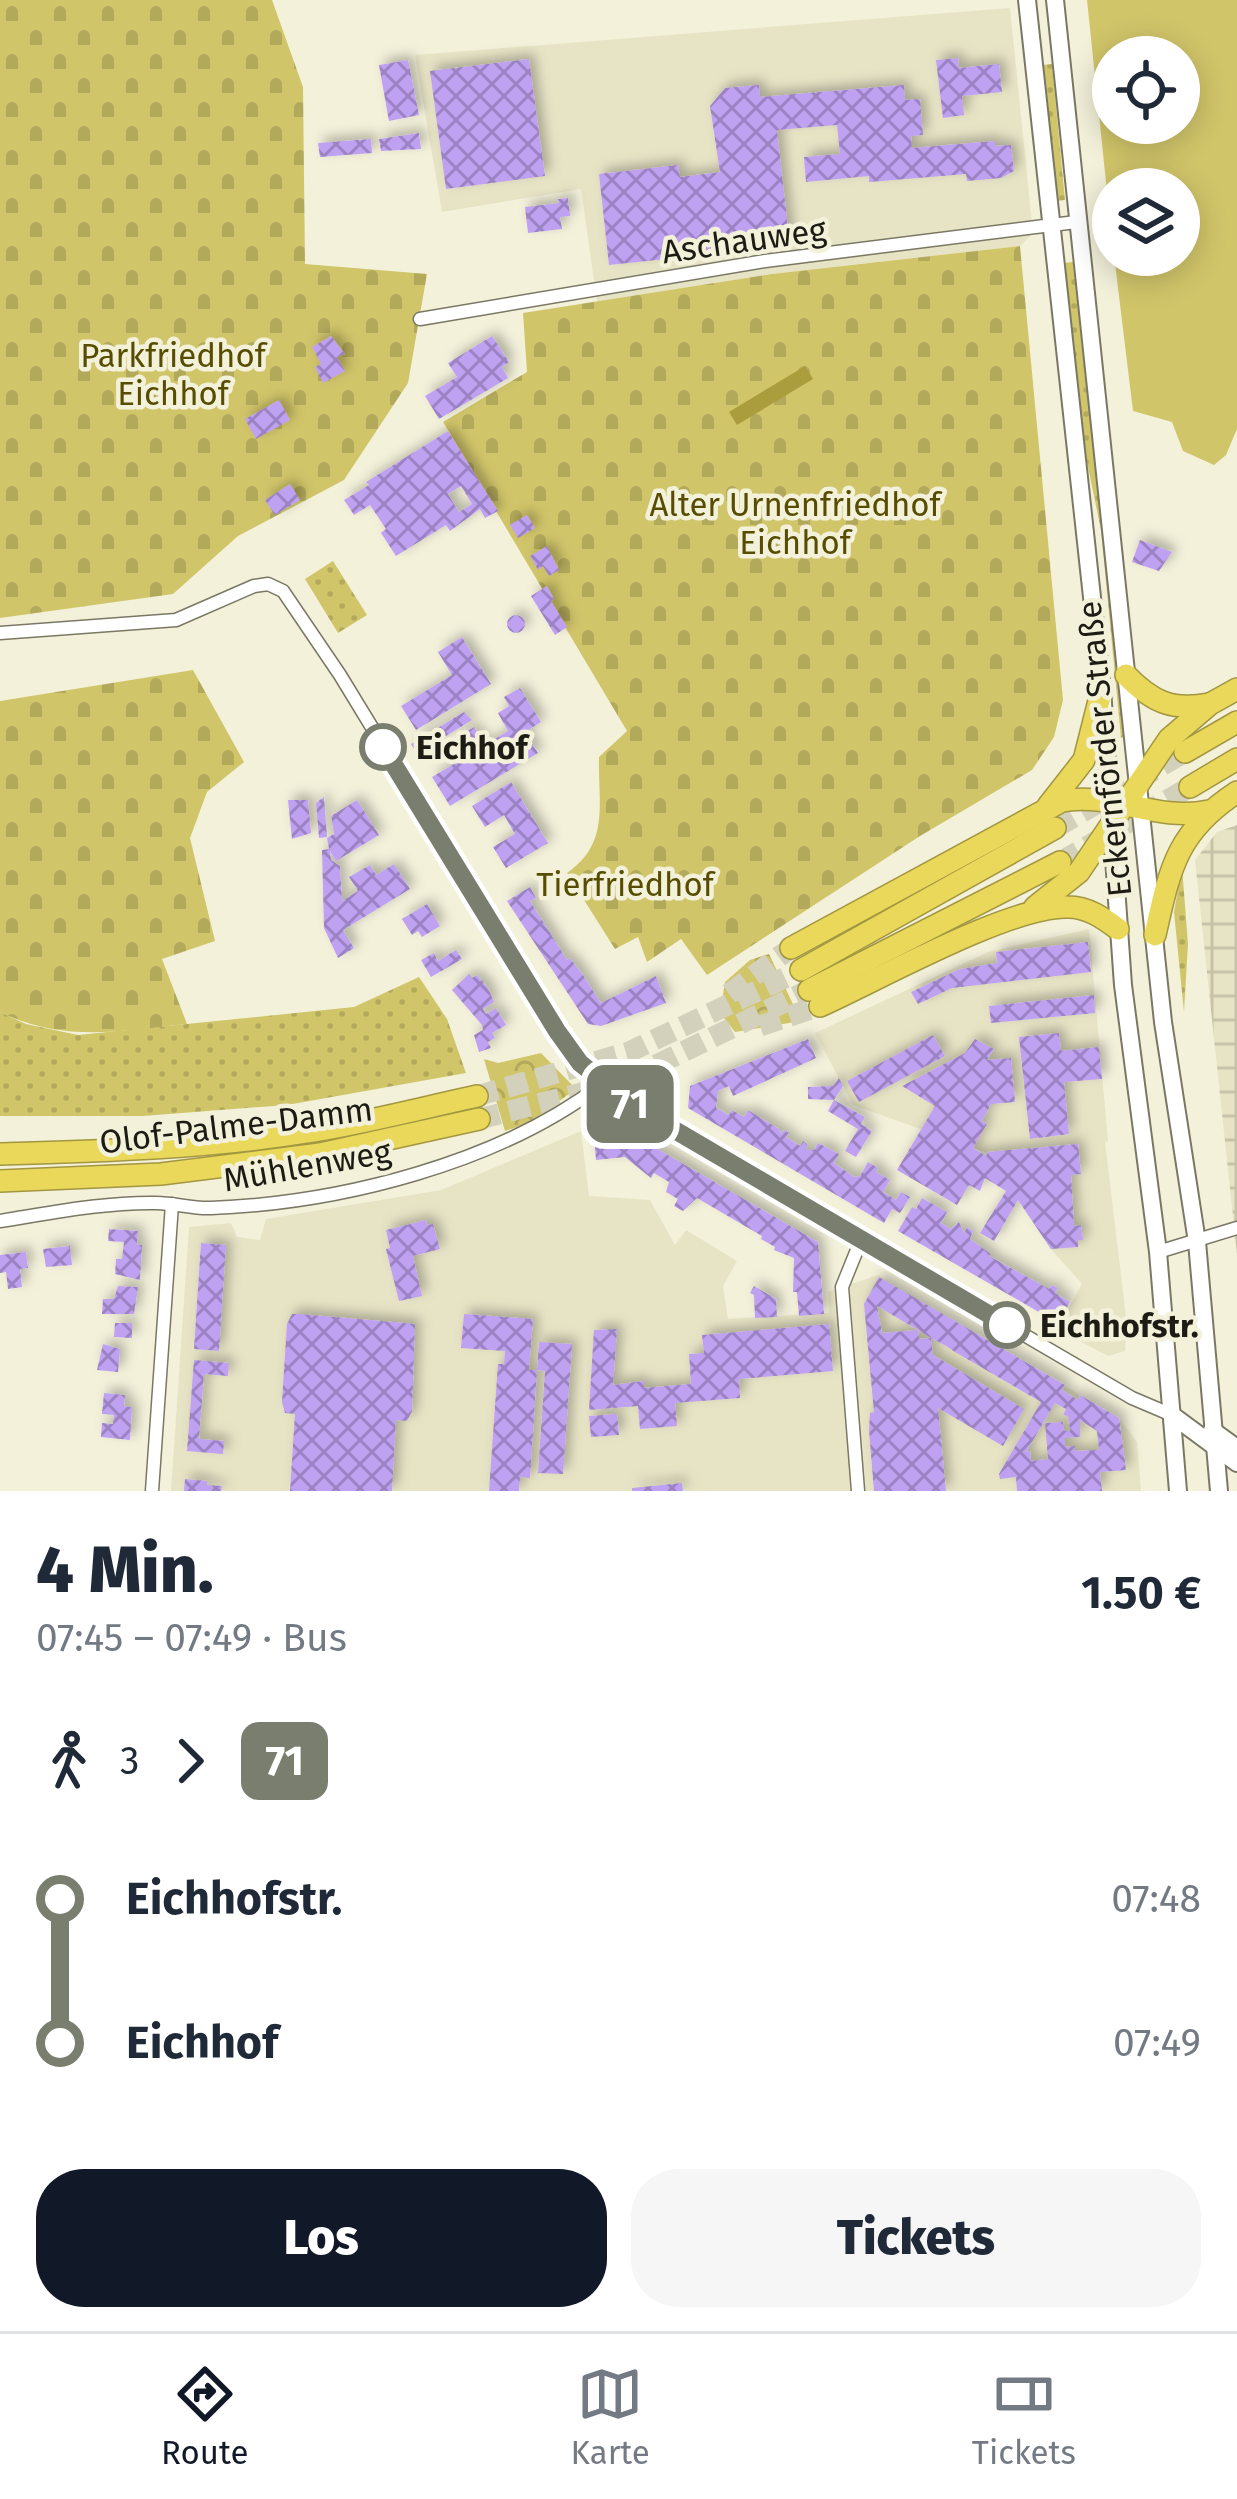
<!DOCTYPE html>
<html lang="de">
<meta charset="utf-8">
<style>
body{margin:0;font-family:"Fira Sans",sans-serif;background:#f6f6f7;color:#1f2937;height:100vh;display:flex;flex-direction:column;font-size:45px;white-space:nowrap}
*{box-sizing:border-box;margin:0}
p{font-size:39px;color:#747a83}
.icon{flex:none;width:66px;height:66px;fill:none;stroke:currentColor;stroke-width:2;stroke-linecap:round;stroke-linejoin:round}
.map{position:relative;height:1491px;overflow:hidden}
.details{display:flex;flex-direction:column;background:#fff;flex:1}
.details>*{flex:none}
.badge{padding:0 24px;border-radius:18px;font-size:42px;line-height:78px}
.tools{position:absolute;left:1092px;top:36px;display:grid;gap:24px}
.tools a{display:grid;place-items:center;width:108px;height:108px;border-radius:50%;background:#fff;box-shadow:0 6px 30px #0003;font-size:60px}
.map>.badge{position:absolute;translate:-50% -50%;box-shadow:0 0 0 6px #fff}
.legs{display:flex;align-items:center;gap:18px;height:132px;padding:0 36px;font-size:39px}
.legs p{margin-inline-start:auto}
.headline{display:flex;align-items:center;justify-content:space-between;height:204px;padding:0 36px}
h1{font-size:66px;font-weight:800;line-height:90px}
.primary-button{display:flex;gap:24px;margin-top:auto;padding:24px 36px}
.primary-button a{flex:1;height:138px;border-radius:48px;background:#111827;color:#fff;font-size:48px;font-weight:800;line-height:138px;text-align:center}
.primary-button a+a{background:#f6f6f7;color:#1f2937}
ul{padding:0 36px;list-style:none}
li{display:flex;align-items:center;gap:42px;height:144px;font-size:45px}
li i{display:grid;place-items:center;width:18px;height:100%;margin:0 15px;background:currentColor}
li i::after{content:'';width:30px;height:30px;margin:-15px;border:9px solid;border-radius:50%;background:#fff}
li p{margin-inline-start:auto}
li:first-child i{background:linear-gradient(#0000 50%,currentColor 0)}
li:last-child i{background:linear-gradient(currentColor 50%,#0000 0)}
.tabs{display:flex;justify-content:space-around;align-items:center;height:168px;border-top:3px solid #e0e1e3;background:#fff;font-size:33px;color:#747a83}
.tabs a{display:grid;justify-items:center;gap:6px}
.tabs .current{color:#111827}
.map>svg:first-child{display:block}
.built{fill:#e7e4c6}
.industrial{fill:url(#industrial-grid)}
.grass{fill:url(#grass-dots)}
.cemetery{fill:url(#cemetery-stones)}
.park{fill:url(#park-crowns)}
.pitch{fill:#d1c56a;fill-rule:evenodd}
.water{fill:#aa9d3d}
.building{fill:url(#building-cross-hatch);fill-rule:evenodd;filter:url(#shadow)}
.lines{fill:none;stroke-linecap:round;stroke-linejoin:round}
.highway-tunnel{stroke:#d3d1bc;stroke-width:21;stroke-dasharray:21 10;stroke-linecap:butt}
.street-casing{stroke:#7a7864;stroke-width:15}
.secondary-casing{stroke:#7a7864;stroke-width:20}
.highway-casing{stroke:#a29641;stroke-width:24}
.street{stroke:#fff;stroke-width:12}
.secondary{stroke:#fff;stroke-width:16}
.highway{stroke:#e9d859;stroke-width:21}
.line-1-casing{stroke:#fff;stroke-width:27}
.line-1{stroke:#797e6f;stroke-width:18}
.stop-1-dot{fill:#fff;stroke:#797e6f;stroke-width:6}
.labels{text-anchor:middle;stroke-width:9;stroke-linejoin:round;paint-order:stroke}
.street-label{font-size:33px;fill:#1d1c14;stroke:#f3f1da}
.park-label{font-size:33px;fill:#574d00;stroke:#f3f1da}
.stop-label{font-size:33px;font-weight:bold;fill:#1d1c14;stroke:#f3f1da;text-anchor:start}
</style>
<div class="map">
<svg width="1237" height="1491" viewBox="0 0 1237 1491">
<defs>
<pattern id="industrial-grid" width="8" height="8" patternUnits="userSpaceOnUse" patternTransform="scale(3)"><rect width="8" height="8" fill="#e7e4c6"/><path d="M0 4h8M4 0v8" fill="none" stroke="#c6c3a9"/></pattern>
<pattern id="grass-dots" width="8" height="8" patternUnits="userSpaceOnUse" patternTransform="scale(3)"><rect width="8" height="8" fill="#d1c56a"/><path d="M2 2h.1M6 6h.1" fill="none" stroke="#b3a95b" stroke-width="1.8" stroke-linecap="round"/></pattern>
<pattern id="cemetery-stones" width="16" height="16" patternUnits="userSpaceOnUse" patternTransform="scale(3)"><rect width="16" height="16" fill="#d1c56a"/><path d="M2 7V4a2 2 0 0 1 4 0v3zM10 15v-3a2 2 0 0 1 4 0v3z" fill="#b3a95b"/></pattern>
<pattern id="park-crowns" width="20" height="18" patternUnits="userSpaceOnUse" patternTransform="scale(3)"><rect width="20" height="18" fill="#d1c56a"/><path d="M2 6a3 3 0 1 1 6 0M12 15a3 3 0 1 1 6 0" fill="none" stroke="#b3a95b"/></pattern>
<pattern id="building-cross-hatch" width="8" height="8" patternUnits="userSpaceOnUse" patternTransform="scale(3)"><rect width="8" height="8" fill="#bfa1f2"/><path d="M0 0l8 8M0 8l8-8" fill="none" stroke="#9b82c3"/></pattern>
<filter id="shadow"><feDropShadow dx="5.5" dy="-5.5" stdDeviation="6" flood-color="#0004"/></filter>
</defs>
<rect width="100%" height="100%" fill="#f3f1da"/>
<!-- built -->
<g class="built">
<polygon points="1010,8 1033,233 1020,246 772,274 597,302 581,189 442,212 415,55"/>
<polygon points="1089,929 1108,1141 1105,1142 1127,1325 1125,1351 1108,1356 1057,1329 1082,1284 1051,1249 990,1154 853,1105 815,1033 988,952"/>
<polygon points="581,1131 589,1196 650,1200 675,1245 686,1230 737,1261 723,1286 728,1319 829,1313 828,1292 878,1275 1119,1418 1137,1442 1141,1491 171,1491 189,1227 231,1223 237,1237 260,1240 266,1219 441,1190"/>
</g>
<!-- industrial -->
<polygon class="industrial" points="1237,825 1237,1254 1195,860 1217,832"/>
<!-- grass -->
<g class="grass">
<polygon points="1052,64 1065,200 1056,201 1043,65"/>
<polygon points="1073,262 1126,735 1121,738 1101,530 1082,438 1063,263"/>
<polygon points="333,561 367,615 338,633 305,579"/>
<polygon points="1182,867 1188,944 1184,1012 1174,912"/>
<polygon points="419,977 447,1019 466,1073 287,1105 143,1116 0,1116 0,1012 26,1024 78,1035 354,1007"/>
</g>
<!-- cemetery -->
<g class="cemetery">
<polygon points="0,0 272,0 303,87 305,264 427,274 408,383 344,480 238,536 173,594 0,618"/>
<path d="M1020 246 1063 700 1054 737 1032 770 920 836 707 975 681 939 647 962 638 937 615 949 567 873C610 843 598 805 599 757L627 731 443 422 527 372 523 313 772 274Z"/>
<path d="M193 670 244 762 207 792 190 838 215 941 162 959 187 1024C118 1031 65 1043 0 1012V701Z"/>
</g>
<!-- park -->
<g class="park">
<polygon points="769,954 801,1021 735,1032 720,1013 725,982 750,960"/>
<polygon points="541,1053 576,1089 529,1123 505,1131 484,1059 498,1063"/>
</g>
<!-- pitch -->
<path class="pitch" d="M1087 0H1237V429L1226 455 1214 465 1183 451 1172 422 1133 411 1114 255H1179V189H1113V249ZM1113 57H1179V123H1113Z"/>
<!-- water -->
<polygon class="water" points="805,366 813,379 737,425 729,412"/>
<!-- building -->
<g class="building">
<polygon points="958,58 959,68 999,64 1002,92 962,96 964,115 943,118 936,60"/>
<polygon points="529,59 545,176 446,189 430,71"/>
<polygon points="408,60 419,115 389,121 379,65"/>
<polygon points="759,85 760,97 904,85 905,100 920,99 923,135 911,136 912,148 995,141 995,146 1011,145 1014,171 1001,178 967,181 966,174 869,182 869,176 806,182 804,157 840,154 837,125 777,130 790,246 609,265 599,174 678,165 680,177 720,172 710,106 725,88"/>
<polygon points="419,133 421,149 381,151 379,139"/>
<polygon points="371,139 372,153 320,157 318,143"/>
<polygon points="568,198 570,216 560,217 562,229 528,233 525,207 559,203 558,199"/>
<polygon points="331,336 345,354 337,357 345,371 323,383 315,367 321,364 312,347"/>
<polygon points="492,336 509,362 502,367 508,378 439,419 425,396 457,377 448,363"/>
<polygon points="279,400 290,420 256,439 245,419"/>
<path d="M448 431 498 511 485 518 480 509 450 531 446 525 396 556 381 533 386 529 370 505 354 515 344 500 369 485 366 482ZM461 486 472 504 459 512 448 494Z"/>
<polygon points="290,484 300,500 275,515 265,500"/>
<polygon points="527,515 535,528 518,538 510,525"/>
<polygon points="1140,540 1172,552 1159,571 1132,562"/>
<polygon points="547,546 559,570 549,576 543,566 538,570 530,556"/>
<polygon points="547,586 554,599 551,601 567,627 555,635 531,596"/>
<circle cx="516" cy="624" r="9"/>
<polygon points="462,637 491,684 416,730 401,706 452,675 438,652"/>
<polygon points="520,688 541,722 525,732 538,753 450,806 432,777 469,755 458,737 474,727 485,745 508,731 498,713 509,706 504,697"/>
<polygon points="464,712 472,720 417,754 411,744"/>
<polygon points="511,782 548,843 506,868 493,847 515,834 504,815 485,827 472,806"/>
<polygon points="324,797 327,837 319,838 316,803"/>
<polygon points="288,800 308,800 311,833 292,839"/>
<polygon points="357,800 379,835 336,861 330,851 331,860 340,866 342,901 358,891 349,877 370,865 376,875 394,864 410,889 343,930 354,948 338,958 324,928 322,850 329,849 327,838 334,834 331,816"/>
<polygon points="530,887 536,898 530,901 567,960 570,958 583,975 601,1003 656,976 666,1003 601,1026 588,1024 507,901"/>
<polygon points="427,904 440,926 422,937 418,931 412,935 402,919"/>
<polygon points="1088,942 1091,972 952,988 918,1004 911,992 960,969 997,963 996,952"/>
<polygon points="456,950 462,959 431,977 421,960 434,953 438,961"/>
<polygon points="469,974 472,978 477,975 488,988 494,1002 483,1009 486,1014 496,1008 506,1025 492,1033 495,1038 488,1042 491,1048 479,1052 474,1035 483,1030 482,1025 452,990"/>
<polygon points="1094,995 1095,1013 991,1023 989,1006"/>
<polygon points="1059,1033 1061,1051 1099,1047 1102,1079 1064,1082 1069,1134 1030,1139 1019,1037"/>
<polygon points="933,1035 945,1056 859,1102 847,1081"/>
<polygon points="808,1039 816,1058 733,1096 729,1086 718,1091 716,1108 729,1115 732,1110 744,1117 748,1110 779,1129 781,1134 784,1130 789,1133 786,1137 800,1146 803,1141 807,1144 807,1150 814,1150 818,1143 839,1154 834,1163 854,1177 860,1176 868,1162 878,1168 876,1172 890,1180 883,1192 896,1200 901,1192 910,1197 900,1213 892,1209 884,1223 688,1108 690,1086"/>
<polygon points="975,1039 994,1049 987,1060 1011,1058 1015,1102 991,1104 982,1121 987,1124 973,1148 986,1156 988,1152 1078,1144 1081,1174 1071,1175 1074,1226 1081,1225 1083,1240 1078,1240 1078,1247 1051,1249 1018,1200 994,1241 980,1233 1006,1191 985,1178 980,1191 969,1185 957,1205 897,1170 935,1106 902,1086 965,1053"/>
<polygon points="839,1078 843,1086 834,1100 808,1099 808,1087 833,1086"/>
<polygon points="834,1100 865,1117 861,1124 872,1131 856,1157 845,1151 858,1129 828,1111"/>
<polygon points="628,1132 818,1242 824,1314 799,1316 797,1292 793,1292 794,1258 774,1250 775,1247 761,1239 762,1236 697,1198 683,1211 674,1206 678,1199 666,1192 669,1182 654,1173 651,1178 625,1157 596,1160 594,1135"/>
<polygon points="922,1198 947,1212 941,1223 951,1229 959,1222 964,1233 967,1227 973,1231 970,1239 991,1254 989,1256 1049,1289 1052,1285 1058,1288 1055,1293 1070,1302 1058,1323 898,1231 912,1207 916,1209"/>
<polygon points="426,1220 427,1225 433,1224 440,1249 413,1256 422,1296 399,1301 386,1249 390,1248 386,1230"/>
<polygon points="109,1229 138,1231 137,1245 142,1245 140,1280 115,1274 116,1259 122,1259 124,1242 108,1241"/>
<polygon points="201,1243 226,1245 219,1351 194,1349"/>
<polygon points="70,1246 72,1265 46,1267 43,1249"/>
<polygon points="26,1252 28,1268 20,1269 22,1287 8,1289 6,1272 0,1273 0,1255"/>
<path d="M879 1277 1065 1385 1062 1390 1073 1397 1078 1400 1080 1395 1119 1418 1126 1470 1100 1472 1102 1491H1017L1016 1477 1000 1479 999 1474 1041 1402 955 1352 946 1346 931 1338 918 1330 877 1306 882 1333 918 1330 919 1339 931 1338 933 1355 1024 1409 1003 1446 938 1408 946 1491H874L869 1430 870 1413 874 1412 864 1304ZM1055 1403 1066 1409 1063 1415 1068 1416 1070 1431H1064L1063 1422 1045 1423 1048 1459 1031 1461 1030 1451 1026 1452ZM1080 1420 1097 1431 1099 1450 1075 1451V1446L1065 1447V1438L1080 1437Z"/>
<polygon points="118,1286 138,1287 134,1314 102,1314 103,1299 114,1299"/>
<polygon points="754,1286 776,1299 777,1317 755,1318 754,1295 750,1293"/>
<polygon points="300,1314 415,1324 412,1411 407,1421 396,1420 392,1491 290,1491 295,1414 285,1413 282,1402 287,1324 292,1314"/>
<polygon points="464,1314 533,1319 529,1370 537,1370 530,1478 520,1477 519,1491 489,1491 498,1364 504,1364 505,1351 461,1348"/>
<polygon points="115,1323 132,1323 132,1338 114,1337"/>
<polygon points="829,1324 833,1371 739,1379 740,1398 675,1403 677,1426 640,1429 638,1406 589,1410 594,1330 617,1329 613,1385 644,1381 644,1388 691,1384 689,1354 704,1353 702,1335"/>
<polygon points="539,1342 572,1344 563,1474 538,1473 545,1371 537,1370"/>
<polygon points="103,1344 120,1349 118,1372 97,1370"/>
<polygon points="194,1360 229,1363 228,1376 204,1374 199,1439 224,1441 223,1454 187,1451"/>
<polygon points="104,1393 125,1395 124,1406 132,1407 130,1440 101,1437 102,1423 113,1424 114,1415 102,1414"/>
<polygon points="617,1414 619,1435 591,1437 589,1416"/>
<polygon points="185,1479 207,1481 207,1485 222,1486 221,1491 184,1491"/>
<polygon points="682,1483 683,1491 632,1491 632,1488"/>
</g>
<g class="lines">
<!-- highway-tunnel -->
<g class="highway-tunnel">
<polyline points="1055,828 1185,752"/>
<polyline points="1060,862 1190,787"/>
<polyline points="729,994 791,948"/>
<polyline points="760,1026 820,1006"/>
<polyline points="477,1096 629,1052 801,970"/>
<polyline points="479,1119 601,1088 638,1074 809,990"/>
</g>
<defs>
<g id="street">
<polyline points="420,319 765,261 1076,222"/>
<path d="M0 633 176 620 254 586 268 584 283 591 340 675 557 1031C612 1109 704 1148 785 1195 900 1263 1016 1330 1132 1398L1172 1415"/>
<path d="M0 1221C51 1213 105 1202 156 1203 175 1203 193 1209 211 1208 341 1203 499 1163 602 1084"/>
<polyline points="1158,1252 1237,1228"/>
<polyline points="152,1491 172,1204"/>
<polyline points="858,1491 842,1287 861,1240"/>
</g>
<g id="secondary">
<polyline points="1027,0 1102,689 1123,985 1158,1252 1178,1491"/>
<polyline points="1055,0 1163,1022 1197,1242 1219,1491"/>
<polyline points="1172,1415 1237,1463"/>
<polyline points="1212,1430 1237,1448"/>
</g>
<g id="highway">
<path d="M1126 675C1152 702 1172 711 1209 704"/>
<polyline points="1185,752 1237,722"/>
<polyline points="1190,787 1237,759"/>
<polyline points="1048,806 1084,760 1102,689"/>
<polyline points="1035,907 1079,872 1169,739 1210,704 1237,689"/>
<path d="M1155 935C1170 868 1177 831 1237 792"/>
<path d="M791 948 1062 801C1112 792 1156 822 1209 811"/>
<polyline points="801,970 1055,828"/>
<polyline points="809,990 1060,862"/>
<path d="M820 1006C878 980 1011 905 1068 907 1088 907 1103 918 1118 929"/>
<path d="M0 1154C105 1151 210 1148 314 1131 369 1122 423 1108 477 1096"/>
<polyline points="0,1181 161,1174 320,1154 479,1119"/>
</g>
</defs>
<!-- street casing -->
<use href="#street" class="street-casing"/>
<!-- secondary casing -->
<use href="#secondary" class="secondary-casing"/>
<!-- highway casing -->
<use href="#highway" class="highway-casing"/>
<!-- street -->
<use href="#street" class="street"/>
<!-- secondary -->
<use href="#secondary" class="secondary"/>
<!-- highway -->
<use href="#highway" class="highway"/>
</g>
<g class="lines">
<defs>
<polyline id="line-1" points="383,747 557,1031 580,1063 632,1105 1007,1325"/>
</defs>
<!-- line-1 casing -->
<use href="#line-1" class="line-1-casing"/>
<!-- line-1 -->
<use href="#line-1" class="line-1"/>
</g>
<!-- markers -->
<g class="stop-1-dot">
<circle cx="383" cy="747" r="21"/>
<circle cx="1007" cy="1325" r="21"/>
</g>
<g class="labels">
<!-- street labels -->
<g class="street-label">
<text transform="translate(744 240) rotate(-8)" y="12">Aschauweg</text>
<text transform="translate(1104 749) rotate(-96)" y="12">Eckernförder Straße</text>
<text transform="translate(236 1125) rotate(-7)" y="12">Olof-Palme-Damm</text>
<text transform="translate(307 1165) rotate(-10)" y="12">Mühlenweg</text>
</g>
<!-- park labels -->
<g class="park-label">
<text x="173" y="367">Parkfriedhof<tspan x="173" dy="38">Eichhof</tspan></text>
<text x="795" y="516">Alter Urnenfriedhof<tspan x="795" dy="38">Eichhof</tspan></text>
<text x="625" y="896">Tierfriedhof</text>
</g>
<!-- stop labels -->
<g class="stop-label">
<text x="416" y="759">Eichhof</text>
<text x="1040" y="1337">Eichhofstr.</text>
</g>
</g>
</svg>
<div class="tools">
<a><svg class="icon" aria-label="locate" viewBox="0 0 24 24"><circle cx="12" cy="12" r="6"/><path d="M12 2v4M12 18v4M2 12h4M18 12h4"/></svg></a>
<a><svg class="icon" aria-label="layers" viewBox="0 0 24 24"><path d="M12 4l9 5-9 5-9-5zM3 14l9 5 9-5"/></svg></a>
</div>
<b class="badge" style="left:630px;top:1104px;background:#797e6f;color:#fff">71</b>
</div>
<section class="details">
<div class="headline"><div><h1>4 Min.</h1><p>07:45 – 07:49 · Bus</p></div><b>1.50 €</b></div>
<div class="legs"><svg class="icon" aria-label="walk" viewBox="0 0 24 24"><circle cx="13" cy="4" r="2"/><path d="M13 8l-2 6 4 7M11 14l-3 7M7 12l3-4h3l4 4"/></svg>3<svg class="icon" aria-label="forward" viewBox="0 0 24 24"><path d="M9 5l7 7-7 7"/></svg><b class="badge" style="background:#797e6f;color:#fff">71</b></div>
<ul>
<li><i style="color:#797e6f"></i><b>Eichhofstr.</b><p>07:48</p></li>
<li><i style="color:#797e6f"></i><b>Eichhof</b><p>07:49</p></li>
</ul>
<div class="primary-button"><a>Los</a><a>Tickets</a></div>
</section>
<nav class="tabs">
<a class="current"><svg class="icon" aria-label="directions" viewBox="0 0 24 24"><path d="M12 3l9 9-9 9-9-9zM9 14v-3h6M13 9l2 2-2 2"/></svg>Route</a>
<a><svg class="icon" aria-label="map" viewBox="0 0 24 24"><path d="M3 6l6-2 6 2 6-2v14l-6 2-6-2-6 2zM9 4v14M15 6v14"/></svg>Karte</a>
<a><svg class="icon" aria-label="tickets" viewBox="0 0 24 24"><path d="M3 7h18v10H3zM15 7v10"/></svg>Tickets</a>
</nav>
